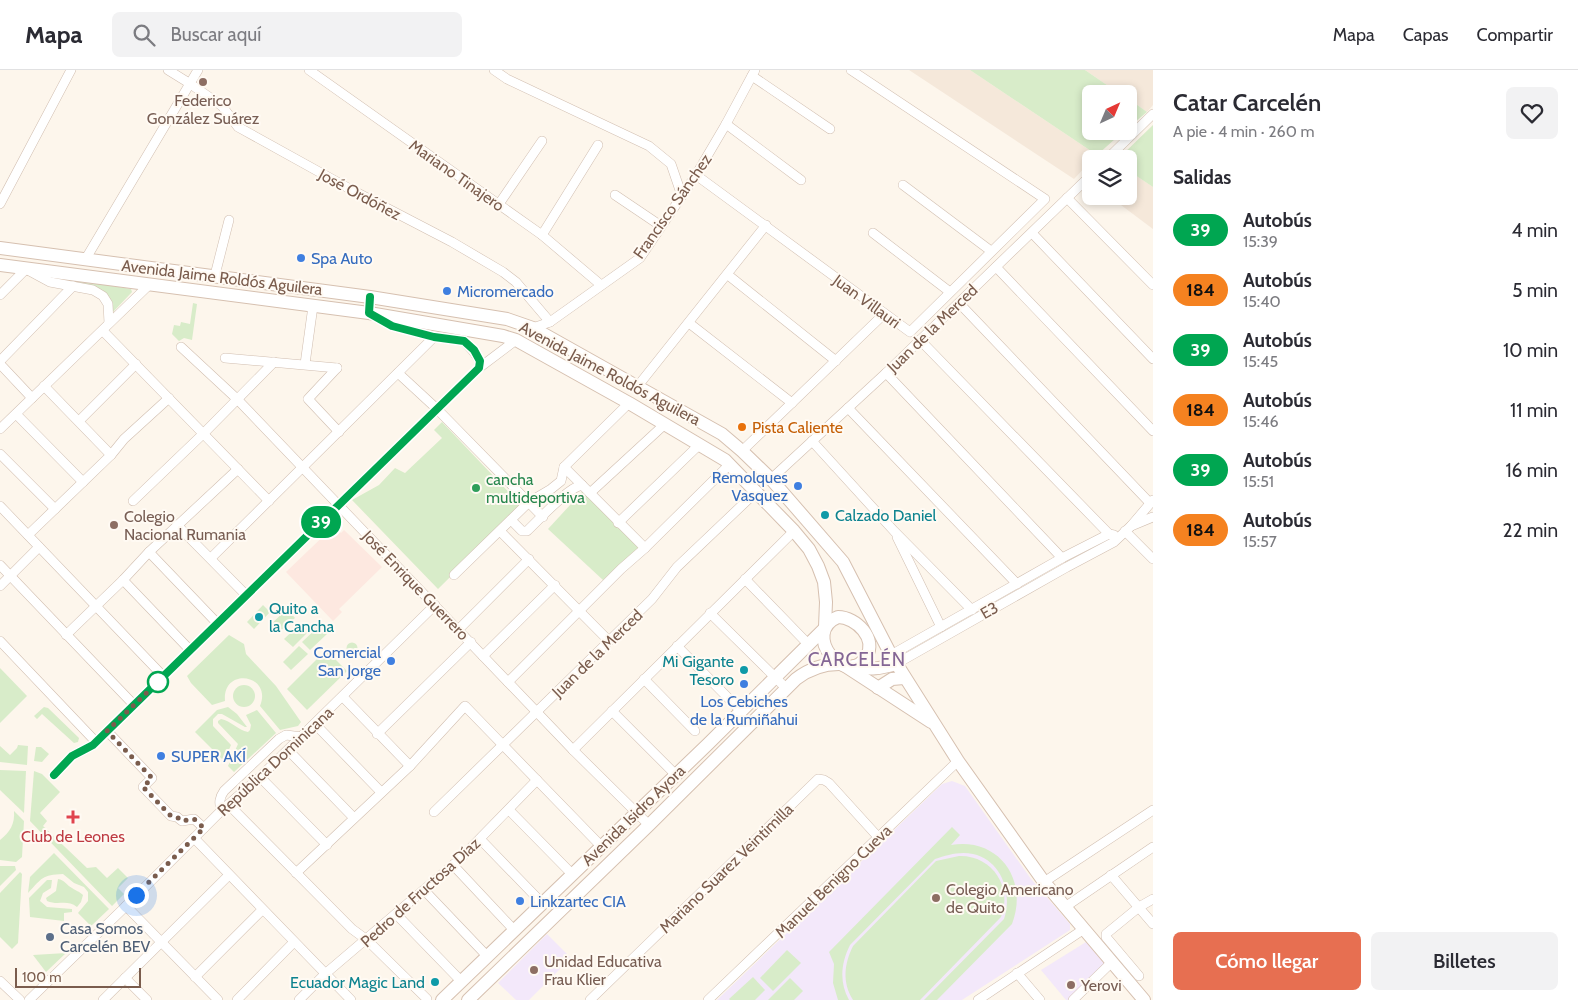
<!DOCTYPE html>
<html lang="es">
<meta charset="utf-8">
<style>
body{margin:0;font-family:Cabin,sans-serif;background:#f2f2f3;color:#2b2b33;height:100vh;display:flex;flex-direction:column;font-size:19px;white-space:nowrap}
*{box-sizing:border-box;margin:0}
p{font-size:16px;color:#7c7c81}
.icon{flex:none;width:28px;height:28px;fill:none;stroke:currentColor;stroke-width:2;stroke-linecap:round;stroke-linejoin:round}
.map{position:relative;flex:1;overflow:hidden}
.panel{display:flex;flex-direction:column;background:#fff;width:425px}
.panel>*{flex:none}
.badge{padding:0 10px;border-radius:16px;font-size:18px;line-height:32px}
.needle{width:32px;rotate:44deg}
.fabs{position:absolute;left:1082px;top:15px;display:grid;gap:10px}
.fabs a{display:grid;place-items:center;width:55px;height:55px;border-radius:8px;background:#fff;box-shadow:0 2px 8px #0003;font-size:25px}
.scale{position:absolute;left:15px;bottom:12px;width:126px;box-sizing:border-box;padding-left:5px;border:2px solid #7a5c4d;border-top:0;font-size:14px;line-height:18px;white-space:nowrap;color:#7a5c4d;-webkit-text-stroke:4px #fffaf3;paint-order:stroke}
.you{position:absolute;width:25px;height:25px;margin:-12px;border:4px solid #fff;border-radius:50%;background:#1a73e8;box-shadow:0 0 0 8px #1a73e833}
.map>.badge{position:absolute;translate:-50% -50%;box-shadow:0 0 0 2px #fff}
h2{padding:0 20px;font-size:19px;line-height:45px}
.round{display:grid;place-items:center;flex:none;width:52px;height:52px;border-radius:8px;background:#f2f2f3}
.overview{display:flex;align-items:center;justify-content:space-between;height:85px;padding:0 20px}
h1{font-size:24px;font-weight:600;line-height:38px}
.primary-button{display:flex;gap:10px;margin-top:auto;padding:10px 20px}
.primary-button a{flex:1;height:58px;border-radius:8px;background:#e76f51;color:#fff;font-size:20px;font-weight:600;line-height:58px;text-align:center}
.primary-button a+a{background:#f2f2f3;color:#2b2b33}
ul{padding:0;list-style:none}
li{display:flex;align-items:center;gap:15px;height:60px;padding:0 20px}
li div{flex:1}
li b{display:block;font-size:19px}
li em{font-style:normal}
li .badge{min-width:55px;font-weight:700;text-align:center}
header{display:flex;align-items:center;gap:30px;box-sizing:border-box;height:70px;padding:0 25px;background:#fff;border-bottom:1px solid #e1e1e2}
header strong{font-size:24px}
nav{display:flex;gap:28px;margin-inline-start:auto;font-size:18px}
.search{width:350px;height:45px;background:#f2f2f3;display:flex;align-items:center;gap:12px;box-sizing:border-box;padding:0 18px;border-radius:8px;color:#7c7c81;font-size:19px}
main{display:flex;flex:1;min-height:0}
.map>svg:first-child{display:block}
.residential{fill:#f5e8da}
.commercial{fill:#fde8e0}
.education{fill:#f3e8fa}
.green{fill:#d8ecc9}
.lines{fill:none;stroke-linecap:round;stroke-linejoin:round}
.street-casing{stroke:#d1beb0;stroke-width:10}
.secondary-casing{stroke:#d6c0b0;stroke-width:14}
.street{stroke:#fff;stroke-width:9}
.secondary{stroke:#fff;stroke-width:12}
.line-casing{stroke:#fff;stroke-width:11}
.line{stroke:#00a651;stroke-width:8}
.walk{stroke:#7a5c4d;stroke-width:5;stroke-dasharray:0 9}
.education-dot{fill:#8d6e63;stroke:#fffaf3;stroke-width:2}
.shop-dot{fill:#3f7fe0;stroke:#fffaf3;stroke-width:2}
.food-dot{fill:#e8710a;stroke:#fffaf3;stroke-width:2}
.leisure-dot{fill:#2e9e5b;stroke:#fffaf3;stroke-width:2}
.culture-dot{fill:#0f9aa8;stroke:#fffaf3;stroke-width:2}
.stop-dot{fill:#fff;stroke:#00a651;stroke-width:2.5}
.health-dot{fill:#e0444e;stroke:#fffaf3;stroke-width:2}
.service-dot{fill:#5c6f8a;stroke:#fffaf3;stroke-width:2}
.labels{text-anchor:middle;stroke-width:4;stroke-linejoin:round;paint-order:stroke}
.education-label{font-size:16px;fill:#785e54;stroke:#fffaf3;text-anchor:start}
.street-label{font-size:16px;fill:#7a5c4d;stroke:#fffaf3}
.shop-label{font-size:16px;fill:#366cbe;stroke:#fffaf3;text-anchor:start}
.food-label{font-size:16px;fill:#c56008;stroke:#fffaf3;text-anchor:start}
.leisure-label{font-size:16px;fill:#27864d;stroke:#fffaf3;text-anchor:start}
.culture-label{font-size:16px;fill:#0d838f;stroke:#fffaf3;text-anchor:start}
.health-label{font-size:16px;fill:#be3a42;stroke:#fffaf3}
.service-label{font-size:16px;fill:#4e5e75;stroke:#fffaf3;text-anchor:start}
.quarter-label{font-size:19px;letter-spacing:1px;fill:#846695;stroke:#fffaf3}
</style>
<header>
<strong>Mapa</strong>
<div class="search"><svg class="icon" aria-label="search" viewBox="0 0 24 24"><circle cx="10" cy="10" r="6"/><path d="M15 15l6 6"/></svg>Buscar aquí</div>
<nav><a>Mapa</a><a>Capas</a><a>Compartir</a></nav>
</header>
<main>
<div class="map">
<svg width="1153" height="930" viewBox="0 0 1153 930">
<rect width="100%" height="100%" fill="#fdf6ec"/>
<!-- residential -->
<g class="residential">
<polygon points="909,0 970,0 1097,85 1094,89 1091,89 1091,91 1074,109"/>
<polygon points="1085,0 1153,0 1153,35 1147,42 1129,29 1129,24 1120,24"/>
<polygon points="1129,101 1153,117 1153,159 1109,126 1129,126"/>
</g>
<!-- commercial -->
<polygon class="commercial" points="334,456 341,463 344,460 382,497 339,539 342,542 333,551 286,502"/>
<!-- education -->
<g class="education">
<polygon points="952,711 965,716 1031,809 1070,854 1070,860 962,930 717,930 942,714"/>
<polygon points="547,864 571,888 529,930 516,930 498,913"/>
<polygon points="1086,872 1107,896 1072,930 1066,930 1041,900"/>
</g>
<!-- green -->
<g class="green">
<polygon points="970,0 1085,0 1120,24 1091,24 1091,61 1124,61 1097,85"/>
<polygon points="1129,29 1147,42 1129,57"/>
<polygon points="1153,55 1153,117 1129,101 1129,89 1118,89"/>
<polygon points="58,207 131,219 132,222 113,242 111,232 58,211"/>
<polygon points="193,233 197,234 192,270 184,268 179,271 172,264 174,255 180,256 181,252 190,254"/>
<polygon points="442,352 522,436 438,519 352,430 379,415 395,398 405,403 442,368 434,360"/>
<polygon points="583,421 640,476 603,510 548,459"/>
<polygon points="263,535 270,542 254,559 247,552"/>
<polygon points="287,539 295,548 278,563 270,555"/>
<polygon points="301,553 309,561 293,577 284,569"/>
<polygon points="319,556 327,564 310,580 302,572"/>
<path d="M229 565 244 574 246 584 276 616 301 652 298 656 280 660 260 636C273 604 222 596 225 631L212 635 191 613 187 606Z"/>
<circle cx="352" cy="578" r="5.5"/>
<polygon points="299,576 308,584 291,600 283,592"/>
<polygon points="326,580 347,601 307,640 287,619"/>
<polygon points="0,598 27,626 0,653"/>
<circle cx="244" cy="626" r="11"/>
<polygon points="44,637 48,638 79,668 78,672 74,673 42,644 37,649 34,646"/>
<polygon points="228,637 237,644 247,657 245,657 222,644 218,644 213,649 213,656 231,675 224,691 195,662 217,640"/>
<path d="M257 640 276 663 234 702 228 696 238 674 218 653V651L221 649C231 651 238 660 248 662L250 660 251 655 246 645Z"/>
<polygon points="18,675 28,676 27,695 0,692 0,676 10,685 17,678"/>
<polygon points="36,677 41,677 49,684 42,692 34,691"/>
<polygon points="0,700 26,701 24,743 0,720"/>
<polygon points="34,701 42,704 60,722 40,743 47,751 43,756 87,798 96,797 107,808 118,798 128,808 118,818 124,824 112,836 30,751"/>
<path d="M14 741 24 751 22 787 16 792 0 790V770C10 762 15 754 14 741Z"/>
<path d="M952 757 960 765 951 775C999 767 1029 810 1012 854L937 930H924L1004 849C1013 823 1001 790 973 784 960 781 947 785 935 789L850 875C841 893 839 912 849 930H838L833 913 834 894 829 882Z"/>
<path d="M54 783 109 839 91 856 78 843 88 831V822L84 817 74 813 63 804C42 805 42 808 28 823L30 807Z"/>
<path d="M959 786C992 785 1013 817 1001 847L920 930H853C842 913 844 894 853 876L936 791Z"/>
<polygon points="0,796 15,796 16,800 0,816"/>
<polygon points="20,802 22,804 18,873 12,879 0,867 0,823"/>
<path d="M58 809C65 810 66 815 72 818 76 821 79 821 83 825L81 832 77 837C67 829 58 836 47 831L46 828 56 821Z"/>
<polygon points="47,810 52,810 51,818 43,823 40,831 47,837 72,839 72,842 64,843 64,851 30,847 29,828"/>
<polygon points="787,880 801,893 773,921 760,908"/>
<polygon points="66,883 46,902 33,885"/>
<polygon points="753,907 765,920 755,930 730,930 729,929"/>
<polygon points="790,908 803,921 794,930 768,930"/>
</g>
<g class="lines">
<defs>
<g id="street">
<polyline points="168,0 189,13 222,36 238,57 350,119 452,172 503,202 516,212 550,252"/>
<polyline points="309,0 542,165 601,215"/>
<polyline points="494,0 507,9 649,76 671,94 682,126"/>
<polyline points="752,6 830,59"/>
<polyline points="726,54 801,110"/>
<polyline points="1107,89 1153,44"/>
<polyline points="696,105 910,262 1045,129 851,0"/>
<polyline points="903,115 991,181"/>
<polyline points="615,125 661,156"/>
<polyline points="1067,128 1153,215"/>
<polyline points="0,134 71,0"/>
<polyline points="499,134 542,71"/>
<polyline points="873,163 950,222"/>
<polyline points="1032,163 1153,289"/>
<polyline points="542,165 598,75"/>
<polyline points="85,190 198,0"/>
<polyline points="996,197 1153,361"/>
<polyline points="215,205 229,150"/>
<polyline points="728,205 836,291"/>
<polyline points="0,225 26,199 50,212 93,220 103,226 108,234 109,253"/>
<polyline points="370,227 369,243 392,256 434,267 464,271 473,281 480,291 479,298"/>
<polyline points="959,233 1150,433"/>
<polyline points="689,253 792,333"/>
<polyline points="533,258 550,252 640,188 696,105 726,54 755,0"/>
<polyline points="103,261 269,431"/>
<polyline points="920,270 1109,464"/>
<polyline points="181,277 237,329 573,680 649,755"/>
<polyline points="225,288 337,298"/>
<polyline points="0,291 73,216"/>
<polyline points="0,294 32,328"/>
<polyline points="305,294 313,236"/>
<polyline points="337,298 308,329 339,362"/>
<polyline points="398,303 437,339 543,447"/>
<polyline points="886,303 1062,488"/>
<polyline points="44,316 111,385"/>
<polyline points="637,317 766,155"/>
<polyline points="848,338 1017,514"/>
<polyline points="16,344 83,412"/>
<polyline points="79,351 136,294"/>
<polyline points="0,359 149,215"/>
<polyline points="812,371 894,461 972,540"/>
<polyline points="742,381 884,244"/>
<polyline points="0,384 55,439"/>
<polyline points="564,397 645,478"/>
<polyline points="771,409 886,303 1091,105"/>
<polyline points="590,423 665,354"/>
<polyline points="133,431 204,363 274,292"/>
<polyline points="0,436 163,606"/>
<path d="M511 450 522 461H527C539 450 567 418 582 415"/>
<polyline points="618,453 700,374"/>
<polyline points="177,455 246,525"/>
<polyline points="1131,456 1153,447"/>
<polyline points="500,461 609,571"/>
<polyline points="1125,461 1153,489"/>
<polyline points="28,465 111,385 124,369 169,328"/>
<polyline points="897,467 941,557"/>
<polyline points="149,482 217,553"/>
<polyline points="211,488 434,267"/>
<polyline points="0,495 134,635"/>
<polyline points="454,505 529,432 551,419 561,411 564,397 629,333"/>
<polyline points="745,509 809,575"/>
<polyline points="123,510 190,580"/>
<polyline points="0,516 39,477"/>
<polyline points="710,543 787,619"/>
<polyline points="458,560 529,489"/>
<polyline points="66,565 123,510 149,482 238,399"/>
<polyline points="0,571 96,672"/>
<polyline points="677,576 741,641"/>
<polyline points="891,585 1062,488 1109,464 1114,465"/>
<polyline points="483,586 555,515"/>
<polyline points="896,594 1067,497 1114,472 1131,456 1153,430"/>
<polyline points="644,609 695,661"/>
<polyline points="508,612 621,499 645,478 730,394"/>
<polyline points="343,627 410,696"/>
<polyline points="612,641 675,704"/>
<polyline points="315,654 381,722"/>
<polyline points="107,661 152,708 143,717 171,746 177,747 182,751 194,749 204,758"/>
<polyline points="377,664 471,572"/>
<polyline points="288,680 354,748"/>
<polyline points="573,680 794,461"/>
<polyline points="54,705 72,686 93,675 479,298 516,270"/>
<polyline points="260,707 327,775"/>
<polyline points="229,735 352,859 367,870 427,929"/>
<polyline points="509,740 572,804"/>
<path d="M221 741C219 733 219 728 224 721L279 669 286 665 302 667"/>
<polyline points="434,742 652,529 677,497 757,421"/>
<polyline points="194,768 351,930"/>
<polyline points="480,769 542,833"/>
<polyline points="453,795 514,860"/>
<polyline points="296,803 410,696 465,636 601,776"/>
<polyline points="1111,805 1153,854"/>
<polyline points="1044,812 1153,740"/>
<polyline points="424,820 487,886"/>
<polyline points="126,836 218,930"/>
<polyline points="1065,837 1153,777"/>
<polyline points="396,844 461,911"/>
<polyline points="1017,903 1040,930"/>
<polyline points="1139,906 1106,867 1106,864 1139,837 1153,829"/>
<polyline points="195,907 262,840"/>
<polyline points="125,908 147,930"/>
<polyline points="0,911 20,930"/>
<polyline points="29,930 126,836 221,741 260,707 435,535"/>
<polyline points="103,930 229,805"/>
<polyline points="237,930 294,872"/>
<polyline points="299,930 325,904 460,789 537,710"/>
<polyline points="590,930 818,709 824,710 829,713 879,768"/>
<polyline points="708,930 958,691"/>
<polyline points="978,930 1084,859"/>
<polyline points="1073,930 1112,892"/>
</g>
<g id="secondary">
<polyline points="0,178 370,227 507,249 533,258 722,364 742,381 771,409 843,492 891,585 958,691 1044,812 1144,930"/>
<polyline points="0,195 369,243 503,266 516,270 629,333 725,390 794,461 809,479 818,496 824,512 826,532 825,557"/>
<path d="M838 547C856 547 878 569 866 587 846 619 800 563 838 547Z"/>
<polyline points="845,596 931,652"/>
<path d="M854 596C870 601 881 598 896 594"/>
<polyline points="878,618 892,609 904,608"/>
<polyline points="442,930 708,674 824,559"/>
<path d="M468 930 649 755 796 609C809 599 822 594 839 594"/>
</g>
</defs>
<!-- street casing -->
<use href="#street" class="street-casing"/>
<!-- secondary casing -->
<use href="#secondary" class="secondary-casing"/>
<!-- street -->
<use href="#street" class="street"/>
<!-- secondary -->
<use href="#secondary" class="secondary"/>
</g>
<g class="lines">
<defs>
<polyline id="line" points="54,705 72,686 93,675 479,298 480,291 474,280 464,271 434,267 392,256 369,243 370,227"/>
</defs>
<!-- line casing -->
<use href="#line" class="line-casing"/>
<!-- line -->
<use href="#line" class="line"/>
<!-- walk -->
<polyline class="walk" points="136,825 204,758 194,749 182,751 177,747 171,746 143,717 152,708 107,661 158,612"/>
</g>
<!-- markers -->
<g class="education-dot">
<circle cx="203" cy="12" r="5"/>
<circle cx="114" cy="455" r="5"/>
<circle cx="936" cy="828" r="5"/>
<circle cx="534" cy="900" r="5"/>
<circle cx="1071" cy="915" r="5"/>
</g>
<g class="shop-dot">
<circle cx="301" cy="188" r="5"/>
<circle cx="447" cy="221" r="5"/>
<circle cx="798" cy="416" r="5"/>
<circle cx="391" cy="591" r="5"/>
<circle cx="744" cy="614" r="5"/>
<circle cx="161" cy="686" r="5"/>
<circle cx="520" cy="831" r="5"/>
</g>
<circle class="food-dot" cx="742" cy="357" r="5"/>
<circle class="leisure-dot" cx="476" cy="418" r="5"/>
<g class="culture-dot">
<circle cx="825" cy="445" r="5"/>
<circle cx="259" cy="547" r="5"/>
<circle cx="744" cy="600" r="5"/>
<circle cx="435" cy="912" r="5"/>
</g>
<circle class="stop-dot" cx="158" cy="612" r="10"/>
<path class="health-dot" d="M70.5 739.5h5v5h5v5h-5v5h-5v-5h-5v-5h5z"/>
<circle class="service-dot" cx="50" cy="867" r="5"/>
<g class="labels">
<!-- education labels -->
<g class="education-label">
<text x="203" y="36" text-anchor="middle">Federico<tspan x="203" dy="18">González Suárez</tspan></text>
<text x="124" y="452">Colegio<tspan x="124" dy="18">Nacional Rumania</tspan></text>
<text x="946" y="825">Colegio Americano<tspan x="946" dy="18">de Quito</tspan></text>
<text x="544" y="897">Unidad Educativa<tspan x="544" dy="18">Frau Klier</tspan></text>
<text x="1081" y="921">Yerovi</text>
</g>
<!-- street labels -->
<g class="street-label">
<text transform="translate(457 105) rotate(35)" y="6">Mariano Tinajero</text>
<text transform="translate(360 124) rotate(28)" y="6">José Ordóñez</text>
<text transform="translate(672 136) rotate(-55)" y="6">Francisco Sánchez</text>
<text transform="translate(222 207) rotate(7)" y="6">Avenida Jaime Roldós Aguilera</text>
<text transform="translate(867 231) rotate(36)" y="6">Juan Villauri</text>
<text transform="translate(932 258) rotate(-44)" y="6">Juan de la Merced</text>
<text transform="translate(610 303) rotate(28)" y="6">Avenida Jaime Roldós Aguilera</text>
<text transform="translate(416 515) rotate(46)" y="6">José Enrique Guerrero</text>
<text transform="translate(989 540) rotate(-30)" y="6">E3</text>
<text transform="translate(597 583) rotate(-44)" y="6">Juan de la Merced</text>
<text transform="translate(275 691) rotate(-43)" y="6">República Dominicana</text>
<text transform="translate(633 745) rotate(-44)" y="6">Avenida Isidro Ayora</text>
<text transform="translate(726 798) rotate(-44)" y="6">Mariano Suarez Veintimilla</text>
<text transform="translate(833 811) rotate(-44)" y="6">Manuel Benigno Cueva</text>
<text transform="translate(420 822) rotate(-42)" y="6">Pedro de Fructosa Díaz</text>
</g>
<!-- shop labels -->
<g class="shop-label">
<text x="311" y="194">Spa Auto</text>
<text x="457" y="227">Micromercado</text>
<text x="788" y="413" text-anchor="end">Remolques<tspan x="788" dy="18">Vasquez</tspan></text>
<text x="381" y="588" text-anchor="end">Comercial<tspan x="381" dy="18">San Jorge</tspan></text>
<text x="744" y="637" text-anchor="middle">Los Cebiches<tspan x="744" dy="18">de la Rumiñahui</tspan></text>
<text x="171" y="692">SUPER AKÍ</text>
<text x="530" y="837">Linkzartec CIA</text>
</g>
<!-- food labels -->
<g class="food-label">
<text x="752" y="363">Pista Caliente</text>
</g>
<!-- leisure labels -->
<g class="leisure-label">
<text x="486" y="415">cancha<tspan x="486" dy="18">multideportiva</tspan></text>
</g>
<!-- culture labels -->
<g class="culture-label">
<text x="835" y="451">Calzado Daniel</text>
<text x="269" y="544">Quito a<tspan x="269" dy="18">la Cancha</tspan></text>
<text x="734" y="597" text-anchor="end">Mi Gigante<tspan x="734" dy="18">Tesoro</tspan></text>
<text x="425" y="918" text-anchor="end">Ecuador Magic Land</text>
</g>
<!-- health labels -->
<g class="health-label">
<text x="73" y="772">Club de Leones</text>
</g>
<!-- service labels -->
<g class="service-label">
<text x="60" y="864">Casa Somos<tspan x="60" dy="18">Carcelén BEV</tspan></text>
</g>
<!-- quarter labels -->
<g class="quarter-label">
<text x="857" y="596">CARCELÉN</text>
</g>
</g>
</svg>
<div class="fabs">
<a><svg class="needle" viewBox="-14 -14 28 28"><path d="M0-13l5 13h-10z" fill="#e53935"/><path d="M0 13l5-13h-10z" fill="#7c7c81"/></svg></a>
<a><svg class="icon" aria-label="layers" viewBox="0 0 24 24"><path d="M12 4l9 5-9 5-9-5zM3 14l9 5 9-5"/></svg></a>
</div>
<div class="scale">100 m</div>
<div class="you" style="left:136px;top:825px"></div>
<b class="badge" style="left:321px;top:452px;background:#00a651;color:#fff">39</b>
</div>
<section class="panel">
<div class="overview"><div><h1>Catar Carcelén</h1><p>A pie · 4 min · 260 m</p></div><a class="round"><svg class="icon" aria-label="heart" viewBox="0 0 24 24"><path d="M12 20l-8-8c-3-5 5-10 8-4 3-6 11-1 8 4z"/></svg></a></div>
<h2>Salidas</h2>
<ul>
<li><span class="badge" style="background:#00a651;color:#fff">39</span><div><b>Autobús</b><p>15:39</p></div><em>4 min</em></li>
<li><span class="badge" style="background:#f58220;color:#111">184</span><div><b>Autobús</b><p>15:40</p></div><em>5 min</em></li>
<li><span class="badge" style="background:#00a651;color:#fff">39</span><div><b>Autobús</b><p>15:45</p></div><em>10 min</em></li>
<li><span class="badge" style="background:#f58220;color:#111">184</span><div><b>Autobús</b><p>15:46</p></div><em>11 min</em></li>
<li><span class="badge" style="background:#00a651;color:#fff">39</span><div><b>Autobús</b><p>15:51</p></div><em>16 min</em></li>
<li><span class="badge" style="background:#f58220;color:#111">184</span><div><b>Autobús</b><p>15:57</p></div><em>22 min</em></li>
</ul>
<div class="primary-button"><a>Cómo llegar</a><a>Billetes</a></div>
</section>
</main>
